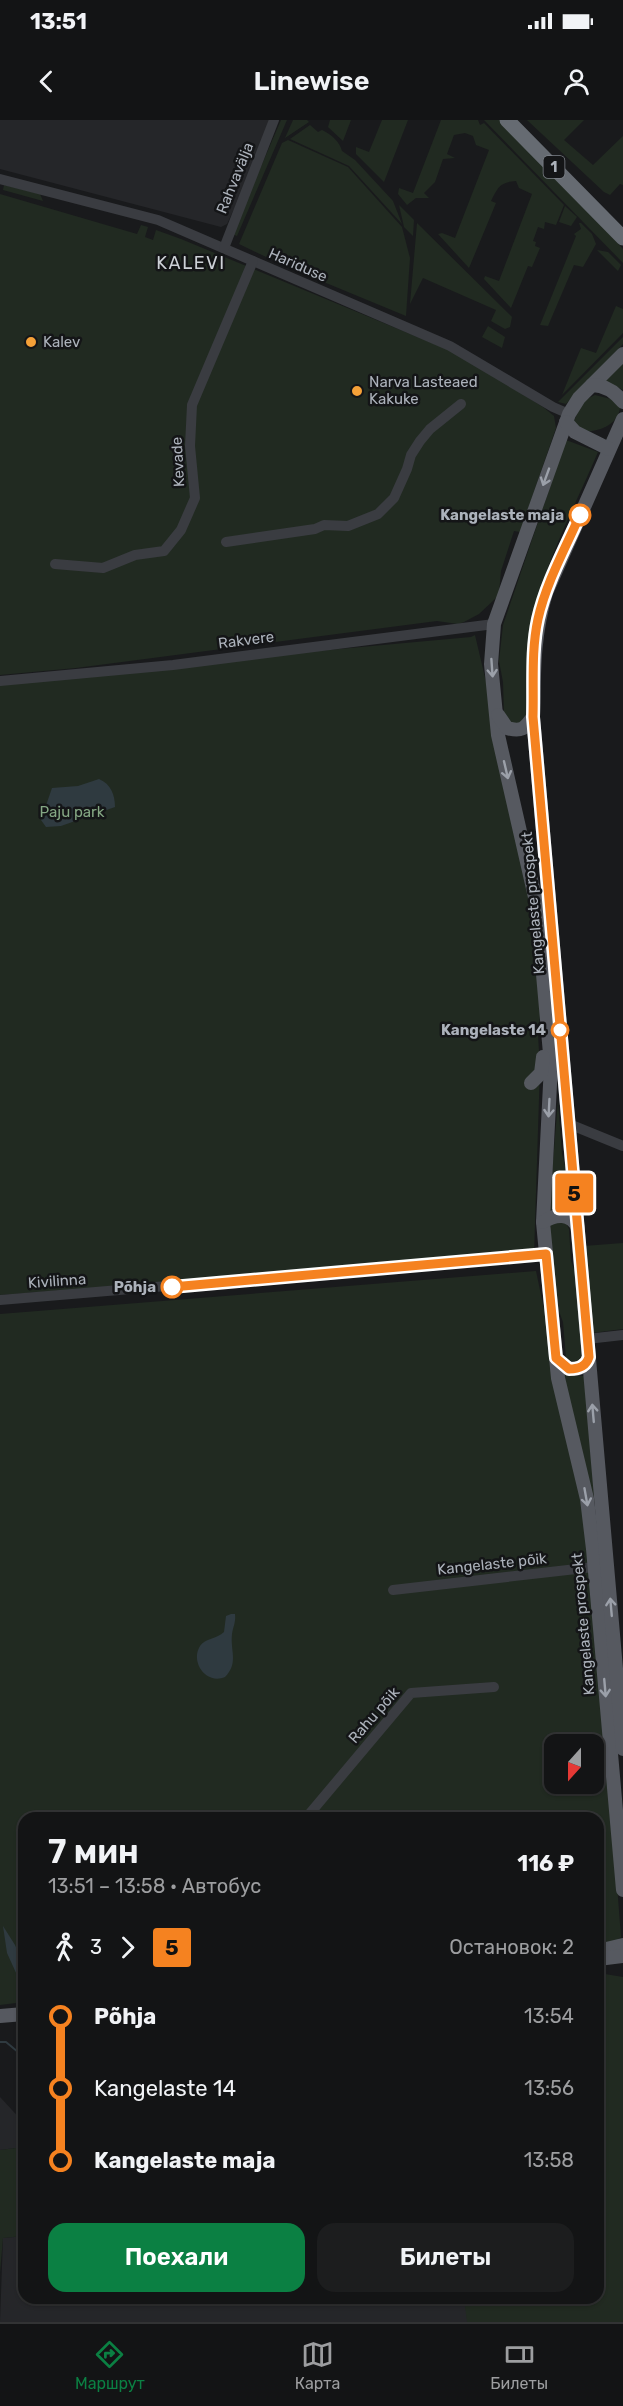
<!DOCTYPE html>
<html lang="ru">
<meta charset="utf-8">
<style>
body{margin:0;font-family:Rubik,sans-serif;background:#1c1d1e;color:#f1f3f6;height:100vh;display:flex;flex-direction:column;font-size:22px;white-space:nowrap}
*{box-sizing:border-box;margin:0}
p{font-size:20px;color:#9d9ea0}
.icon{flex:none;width:33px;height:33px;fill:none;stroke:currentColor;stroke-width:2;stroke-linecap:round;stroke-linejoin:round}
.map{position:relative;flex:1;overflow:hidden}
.details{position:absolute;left:18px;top:1692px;width:586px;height:492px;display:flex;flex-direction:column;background:#131415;border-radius:18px;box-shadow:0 2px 4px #0004,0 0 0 2px #323334}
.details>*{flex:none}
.badge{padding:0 12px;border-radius:4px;font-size:21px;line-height:39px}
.needle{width:39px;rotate:201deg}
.fabs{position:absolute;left:544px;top:1614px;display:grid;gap:12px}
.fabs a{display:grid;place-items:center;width:60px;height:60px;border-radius:12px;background:#131415;box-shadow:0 2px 4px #0004,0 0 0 2px #323334;font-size:30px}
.map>.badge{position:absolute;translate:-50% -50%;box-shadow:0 0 0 3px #fff}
.legs{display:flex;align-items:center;gap:9px;height:66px;padding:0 30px;font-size:20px}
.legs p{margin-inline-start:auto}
.head{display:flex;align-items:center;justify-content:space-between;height:102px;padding:0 30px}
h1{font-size:33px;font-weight:600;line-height:45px}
.action{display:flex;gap:12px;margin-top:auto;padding:12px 30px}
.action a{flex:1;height:69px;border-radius:18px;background:#0b8043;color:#fff;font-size:24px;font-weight:600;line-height:69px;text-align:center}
.action a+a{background:#1c1d1e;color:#f1f3f6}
ul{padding:0 30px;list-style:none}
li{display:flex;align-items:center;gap:21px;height:72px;font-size:22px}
li i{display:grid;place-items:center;width:9px;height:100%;margin:0 8px;background:currentColor}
li i::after{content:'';width:15px;height:15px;margin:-8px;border:4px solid;border-radius:50%;background:#131415}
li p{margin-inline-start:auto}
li:first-child i{background:linear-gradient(#0000 50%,currentColor 0)}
li:last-child i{background:linear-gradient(currentColor 50%,#0000 0)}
.status{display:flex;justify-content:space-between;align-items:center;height:42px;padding:0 30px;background:#131415;direction:ltr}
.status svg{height:16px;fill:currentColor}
header{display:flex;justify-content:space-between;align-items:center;height:78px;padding:0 30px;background:#131415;font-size:27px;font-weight:600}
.tab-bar{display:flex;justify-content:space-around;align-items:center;height:84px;border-top:2px solid #323334;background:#131415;font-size:16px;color:#9d9ea0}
.tab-bar a{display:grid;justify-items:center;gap:3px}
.tab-bar .selected{color:#0b8043}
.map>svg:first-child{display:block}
.built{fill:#252629}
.green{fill:#212a21;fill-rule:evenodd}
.water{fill:#2f3a40}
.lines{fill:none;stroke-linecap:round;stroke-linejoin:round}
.stream{stroke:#2f3a40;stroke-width:2}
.minor{stroke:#3a3c41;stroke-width:10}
.major{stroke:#565960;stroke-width:14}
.highway{stroke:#666b72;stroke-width:15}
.oneway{stroke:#9ba0a9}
.line-1-casing{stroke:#fff;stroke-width:14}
.line-1{stroke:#f58220;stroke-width:9}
.poi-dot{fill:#f5a138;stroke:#141517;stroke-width:2}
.stop-1-dot{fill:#fff;stroke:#f58220;stroke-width:3}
.labels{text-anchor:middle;stroke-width:5;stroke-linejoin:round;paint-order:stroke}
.shield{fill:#141517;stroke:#7e838a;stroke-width:1.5}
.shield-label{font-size:14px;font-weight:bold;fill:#acb2bb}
.street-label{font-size:15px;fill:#acb2bb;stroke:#141517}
.poi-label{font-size:15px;fill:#acb2bb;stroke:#141517;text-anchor:start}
.stop-label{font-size:15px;font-weight:bold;fill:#acb2bb;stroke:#141517;text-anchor:end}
.park-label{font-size:15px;fill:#84a683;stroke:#141517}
.quarter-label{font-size:18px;letter-spacing:1.5px;fill:#cdd1d7;stroke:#141517}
</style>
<div class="status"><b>13:51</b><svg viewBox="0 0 49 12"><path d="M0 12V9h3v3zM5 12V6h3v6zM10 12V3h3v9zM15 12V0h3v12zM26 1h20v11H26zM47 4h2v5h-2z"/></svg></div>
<header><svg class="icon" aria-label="back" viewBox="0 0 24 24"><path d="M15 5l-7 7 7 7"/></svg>Linewise<svg class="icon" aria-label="person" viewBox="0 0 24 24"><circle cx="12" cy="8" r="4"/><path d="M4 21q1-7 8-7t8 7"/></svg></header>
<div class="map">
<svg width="623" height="2202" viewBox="0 0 623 2202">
<rect width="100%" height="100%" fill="#191a1c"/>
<!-- built -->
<g class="built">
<polygon points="0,0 276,0 227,104 221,107 0,49"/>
<polygon points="0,1977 24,2003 24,2027 0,2030"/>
<polygon points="24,2116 24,2178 465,2178 468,2202 0,2202 3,2118"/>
</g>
<!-- green -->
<g class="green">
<polygon points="281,0 287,0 237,116 232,114"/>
<polygon points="293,0 307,0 309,2 285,18"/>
<polygon points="330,0 351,0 343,21 328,7"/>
<polygon points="382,0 408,0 384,62 356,34 356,27 369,32"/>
<path d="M441 0H478L480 5 484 3 564 85 556 105 545 102 544 109 538 107 533 121 536 122 535 126 540 128 532 147 528 146 511 188 484 159 485 156 499 161 532 74 519 68 516 61C500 62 498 67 491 81L496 83 469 148 438 114 442 113 455 118 489 30 476 25 473 16 465 13 454 15 447 34 455 38 443 39 435 62 424 73 429 78H416L407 85 398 74 399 68 413 73Z"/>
<polygon points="484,0 500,0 574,75 623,129 623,143"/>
<polygon points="527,0 584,0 564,20 593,45 623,16 623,65 620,64 610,75 604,72"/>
<path d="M310 5 318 12 322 10C331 14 340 22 342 31L355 40 393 81 402 104 349 46 290 19Z"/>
<polygon points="288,20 348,47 402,107 410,138 406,196 285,146 239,124 282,23"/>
<polygon points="4,65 40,74 43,81 3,70"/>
<polygon points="0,74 137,114 141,105 148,107 145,117 153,120 156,110 181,119 456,233 543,287 554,296 556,308 520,412 514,411 501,451 499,473 496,478 479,494 464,502 458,504 437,501 76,548 0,555"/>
<polygon points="399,85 414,100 413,116 404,107"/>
<polygon points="565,86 577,97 571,106 559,102"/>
<polygon points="417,103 512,197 510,207 505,209 491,201 496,190 423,158 410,184"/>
<polygon points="579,103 581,103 592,114 596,124 583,147 574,145 548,206 540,205 576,116 574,114 581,109"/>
<polygon points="597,130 608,132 621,145 618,151"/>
<polygon points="616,186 623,189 623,213 562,275 581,228 596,233"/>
<polygon points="488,206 505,217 502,228 482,217"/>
<polygon points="623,217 623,224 566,284 558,282"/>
<polygon points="623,242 623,270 604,261"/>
<path d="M595 275 611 279 620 286C620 304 598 313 583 311L573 303 583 281Z"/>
<path d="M566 320 598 332C573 391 540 450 530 514 525 541 527 570 527 597L526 601 513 606 504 595 503 562 499 541 503 505Z"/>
<polygon points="475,515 531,753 541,886 538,915 540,947 534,1135 0,1175 0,560 471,517"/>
<polygon points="558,980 562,1034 568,1056 572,1092 556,1089 549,1091"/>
<polygon points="557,1101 566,1103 569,1109 571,1141 577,1157 584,1236 580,1244 568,1243 566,1238 563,1202 557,1186 550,1109 551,1105"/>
<polygon points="623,1123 623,1209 592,1213 584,1126"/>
<path d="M536 1151 590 1409 621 1817 612 1825 599 1828 598 1698H24V1882L0 1885V1194ZM555 1624H594V1664H555Z"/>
<polygon points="563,1254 573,1256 586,1256 596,1381 594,1382"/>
<polygon points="599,1853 623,1857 623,2202 467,2202 464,2178 598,2178"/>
<polygon points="24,2027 24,2116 3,2118 0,2153 0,2030"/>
</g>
<!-- water -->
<g class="water">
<path d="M99 659C111 664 115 675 115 687L61 706 46 707 41 700 52 668 78 666Z"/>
<path d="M231 1494H235C236 1502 233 1507 232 1514 230 1531 239 1543 225 1557 206 1565 190 1542 200 1526 205 1518 217 1519 224 1512L226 1496Z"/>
<polygon points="3,1806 15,1825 24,1845 24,1875 22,1866 7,1833"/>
</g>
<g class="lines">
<!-- stream -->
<polyline class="stream" points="0,1922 6,1922 24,1937"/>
<!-- minor -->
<g class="minor">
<polyline points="0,59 158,100 450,226 553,287 569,294"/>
<polyline points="224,128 274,0"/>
<polyline points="226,422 315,409 324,405 348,406 378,394 394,378 407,349 411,335 420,321 430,309 461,284"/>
<polyline points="55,444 103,448 135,435 164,431 181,410 195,378 190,326 192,285 253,141"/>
<polyline points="0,561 173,545 494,504"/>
<polyline points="569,1004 623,1026"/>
<polyline points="0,1180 546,1134"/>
<polyline points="587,1219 623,1215"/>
<polyline points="393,1470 594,1447"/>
<polyline points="306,1698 411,1573 494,1567"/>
</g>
<!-- major -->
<g class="major">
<polyline points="623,234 579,278 569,294 494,504 491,544 498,615 537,786 551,945 543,1102 558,1258 587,1379 593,1429 623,1770"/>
<path d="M592 265C606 265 615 272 623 282"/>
<path d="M623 299 546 473C533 516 534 553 533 597L623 1629"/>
<polyline points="566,302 575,312 609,329"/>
<path d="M498 595 507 608C521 612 525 609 533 597"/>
<polyline points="531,963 541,953 543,937"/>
<path d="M543 1102C555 1094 571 1092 578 1108"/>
<path d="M556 1238C564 1250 583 1255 589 1237"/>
<polyline points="598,1831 623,1825"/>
<polyline points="598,1839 623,1836"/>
<polyline points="0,1896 24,1894"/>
</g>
<!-- highway -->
<polyline class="highway" points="507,0 623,118"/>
</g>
<!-- one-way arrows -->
<defs><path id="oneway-shaft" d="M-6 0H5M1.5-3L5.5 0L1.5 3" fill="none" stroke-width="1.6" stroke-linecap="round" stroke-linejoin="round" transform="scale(1.5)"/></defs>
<g class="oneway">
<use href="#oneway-shaft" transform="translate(546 357) rotate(110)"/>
<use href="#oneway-shaft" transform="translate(492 548) rotate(86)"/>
<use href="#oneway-shaft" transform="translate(506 650) rotate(77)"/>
<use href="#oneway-shaft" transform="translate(549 988) rotate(93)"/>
<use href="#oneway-shaft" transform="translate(593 1293) rotate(-95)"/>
<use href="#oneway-shaft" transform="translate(586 1377) rotate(80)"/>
<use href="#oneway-shaft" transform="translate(611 1487) rotate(-95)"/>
<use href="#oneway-shaft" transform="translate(605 1568) rotate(85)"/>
</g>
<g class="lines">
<defs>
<path id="line-1" d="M172 1167 546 1134 556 1238 569 1249C578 1249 586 1247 589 1237L533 597C534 565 531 531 538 499 546 463 565 429 580 395"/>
</defs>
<!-- line-1 casing -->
<use href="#line-1" class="line-1-casing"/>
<!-- line-1 -->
<use href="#line-1" class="line-1"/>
</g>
<!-- markers -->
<g class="poi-dot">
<circle cx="31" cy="222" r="6"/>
<circle cx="357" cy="271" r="6"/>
</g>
<g class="stop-1-dot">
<circle cx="580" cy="395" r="10"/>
<circle cx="560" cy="910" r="8"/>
<circle cx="172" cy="1167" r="10"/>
</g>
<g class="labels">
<!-- shield labels -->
<rect class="shield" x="543.5" y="36" width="21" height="22" rx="4.5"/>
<g class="shield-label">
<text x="554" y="52">1</text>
</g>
<!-- street labels -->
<g class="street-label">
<text transform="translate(235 58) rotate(-68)" y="5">Rahvavälja</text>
<text transform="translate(298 145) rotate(24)" y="5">Hariduse</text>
<text transform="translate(178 342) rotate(-93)" y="5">Kevade</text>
<text transform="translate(246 520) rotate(-7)" y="5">Rakvere</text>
<text transform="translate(533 783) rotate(-95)" y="5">Kangelaste prospekt</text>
<text transform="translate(57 1161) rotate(-4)" y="5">Kivilinna</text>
<text transform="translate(492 1444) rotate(-6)" y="5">Kangelaste põik</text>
<text transform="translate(583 1504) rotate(-95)" y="5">Kangelaste prospekt</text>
<text transform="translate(374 1595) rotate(-49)" y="5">Rahu põik</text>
</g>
<!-- poi labels -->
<g class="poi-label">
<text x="43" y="227">Kalev</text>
<text x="369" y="267">Narva Lasteaed<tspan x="369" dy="17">Kakuke</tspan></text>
</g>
<!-- stop labels -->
<g class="stop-label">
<text x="564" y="400">Kangelaste maja</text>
<text x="546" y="915">Kangelaste 14</text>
<text x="156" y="1172">Põhja</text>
</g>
<!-- park labels -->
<g class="park-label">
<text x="72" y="697">Paju park</text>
</g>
<!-- quarter labels -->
<g class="quarter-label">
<text x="191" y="149">KALEVI</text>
</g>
</g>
</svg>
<div class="fabs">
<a><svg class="needle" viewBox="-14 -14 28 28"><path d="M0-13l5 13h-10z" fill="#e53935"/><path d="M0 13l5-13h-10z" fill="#9d9ea0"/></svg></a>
</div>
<b class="badge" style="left:574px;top:1073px;background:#f58220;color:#111">5</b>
<section class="details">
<div class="head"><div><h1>7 мин</h1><p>13:51 – 13:58 · Автобус</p></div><b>116 ₽</b></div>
<div class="legs"><svg class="icon" aria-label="walk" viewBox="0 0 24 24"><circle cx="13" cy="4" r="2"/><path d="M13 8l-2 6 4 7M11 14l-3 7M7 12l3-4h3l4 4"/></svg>3<svg class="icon" aria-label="forward" viewBox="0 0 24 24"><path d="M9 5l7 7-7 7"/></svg><b class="badge" style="background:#f58220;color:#111">5</b><p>Остановок: 2</p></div>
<ul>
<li><i style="color:#f58220"></i><b>Põhja</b><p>13:54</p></li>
<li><i style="color:#f58220"></i><span>Kangelaste 14</span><p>13:56</p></li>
<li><i style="color:#f58220"></i><b>Kangelaste maja</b><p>13:58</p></li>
</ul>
<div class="action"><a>Поехали</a><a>Билеты</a></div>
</section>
</div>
<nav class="tab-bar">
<a class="selected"><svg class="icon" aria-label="directions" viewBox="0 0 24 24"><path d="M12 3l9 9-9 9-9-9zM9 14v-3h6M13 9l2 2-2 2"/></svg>Маршрут</a>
<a><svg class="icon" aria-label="map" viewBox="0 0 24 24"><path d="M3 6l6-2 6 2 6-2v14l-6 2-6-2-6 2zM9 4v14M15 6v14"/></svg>Карта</a>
<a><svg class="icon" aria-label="tickets" viewBox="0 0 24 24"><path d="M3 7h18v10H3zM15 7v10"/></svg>Билеты</a>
</nav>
